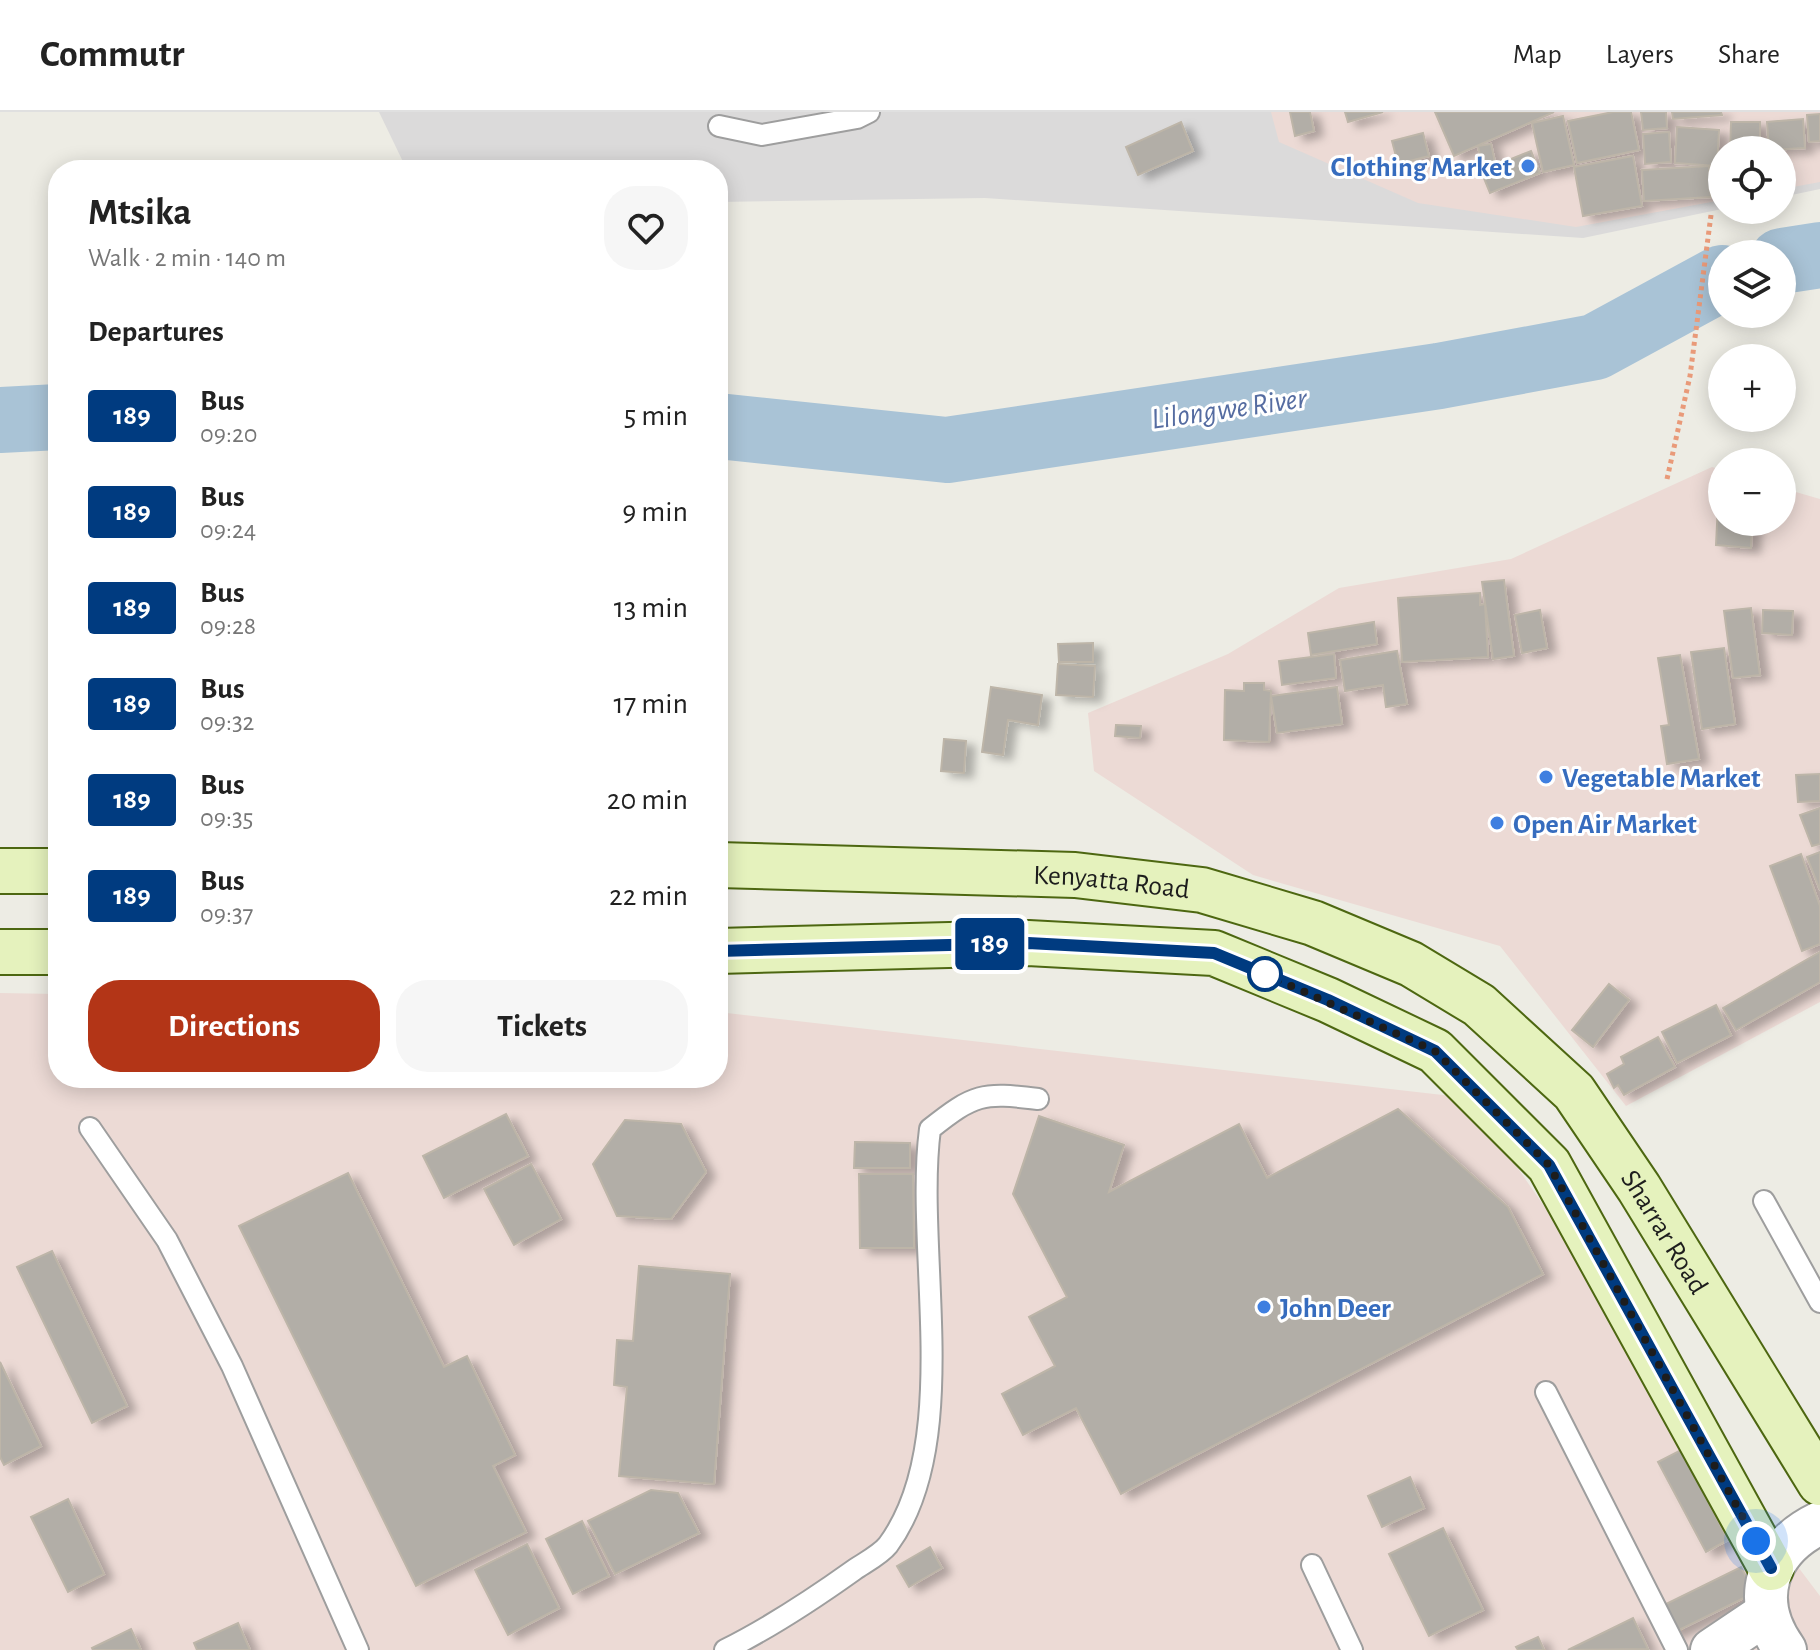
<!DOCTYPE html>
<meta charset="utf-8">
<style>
body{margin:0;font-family:"Alegreya Sans",sans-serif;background:#f6f6f6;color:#222;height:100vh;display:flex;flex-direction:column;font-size:30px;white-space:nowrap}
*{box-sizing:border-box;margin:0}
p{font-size:26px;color:#767676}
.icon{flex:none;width:44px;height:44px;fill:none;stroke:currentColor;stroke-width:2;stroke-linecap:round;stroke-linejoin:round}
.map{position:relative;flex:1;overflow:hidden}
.sheet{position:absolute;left:48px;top:48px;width:680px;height:928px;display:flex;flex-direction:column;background:#fff;border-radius:32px;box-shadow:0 4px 20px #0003}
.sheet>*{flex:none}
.badge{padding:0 16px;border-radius:6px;font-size:28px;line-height:52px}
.tools{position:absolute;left:1708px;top:24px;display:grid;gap:16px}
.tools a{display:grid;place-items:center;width:88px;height:88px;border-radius:50%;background:#fff;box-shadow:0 4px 20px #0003;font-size:40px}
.you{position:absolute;width:40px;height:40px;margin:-20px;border:6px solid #fff;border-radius:50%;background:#1a73e8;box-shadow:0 0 0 12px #1a73e833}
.map>.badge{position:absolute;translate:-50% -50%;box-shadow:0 0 0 4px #fff}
h2{padding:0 40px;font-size:30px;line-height:72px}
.round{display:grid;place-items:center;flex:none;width:84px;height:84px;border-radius:32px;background:#f6f6f6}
.head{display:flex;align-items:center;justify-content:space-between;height:136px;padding:0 40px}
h1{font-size:38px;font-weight:700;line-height:60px}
.action{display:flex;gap:16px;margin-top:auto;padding:16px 40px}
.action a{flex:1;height:92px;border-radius:32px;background:#b33517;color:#fff;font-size:32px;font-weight:700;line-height:92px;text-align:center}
.action a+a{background:#f6f6f6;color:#222}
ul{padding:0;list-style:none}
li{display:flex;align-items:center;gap:24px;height:96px;padding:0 40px}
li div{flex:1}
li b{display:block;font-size:30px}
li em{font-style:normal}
li .badge{min-width:88px;font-weight:700;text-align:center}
header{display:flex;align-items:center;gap:48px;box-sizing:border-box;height:112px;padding:0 40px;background:#fff;border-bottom:2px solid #e0e0e0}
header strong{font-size:38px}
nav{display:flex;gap:44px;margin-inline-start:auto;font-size:28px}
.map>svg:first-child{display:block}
.residential{fill:#dbdada}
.commercial{fill:#ecdad5}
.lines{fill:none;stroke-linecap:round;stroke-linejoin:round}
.river{stroke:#a9c3d6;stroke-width:66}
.building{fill:#b2aea7;stroke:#bdb5a8;stroke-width:2;filter:url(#shadow)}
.lane-casing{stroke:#9e9e9e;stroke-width:24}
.street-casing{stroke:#9e9e9e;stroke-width:46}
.secondary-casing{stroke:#4d6711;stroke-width:48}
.path{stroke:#e99a79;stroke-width:5;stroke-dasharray:4 4;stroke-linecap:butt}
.lane{stroke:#fff;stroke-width:20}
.street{stroke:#fff;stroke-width:42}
.secondary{stroke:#e5f2bd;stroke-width:44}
.line-casing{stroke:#fff;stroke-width:18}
.line{stroke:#003b80;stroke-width:12}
.walk{stroke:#1d1d1d;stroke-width:8;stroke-dasharray:0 14.4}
.shop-dot{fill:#3f7fe0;stroke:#fff;stroke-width:3}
.stop-dot{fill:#fff;stroke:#003b80;stroke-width:4}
.labels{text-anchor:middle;stroke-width:6;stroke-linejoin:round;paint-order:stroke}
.shop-label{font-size:28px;font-weight:bold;fill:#366cbe;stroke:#fff;text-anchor:start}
.street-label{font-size:28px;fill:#1d1d1d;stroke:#fff}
.water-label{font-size:30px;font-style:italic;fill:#556ca1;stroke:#fff}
</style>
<header>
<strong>Commutr</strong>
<nav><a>Map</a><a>Layers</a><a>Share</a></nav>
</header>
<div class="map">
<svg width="1820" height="1538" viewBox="0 0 1820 1538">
<defs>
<filter id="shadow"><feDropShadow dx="9" dy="5" stdDeviation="4" flood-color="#0004"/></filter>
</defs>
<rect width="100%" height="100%" fill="#edece4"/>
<!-- residential -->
<polygon class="residential" points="379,0 1820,0 1820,77 1782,85 1782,38 1722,38 1722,97 1583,126 985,86 718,90 718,58 407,58"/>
<!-- commercial -->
<g class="commercial">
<polygon points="1271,0 1820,0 1820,70 1782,77 1782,38 1722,38 1722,88 1576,115 1418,91 1279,30"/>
<polygon points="1712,355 1722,358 1722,410 1782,410 1782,376 1820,387 1820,890 1626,994 1500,834 1253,763 1094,659 1088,601 1228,542 1339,476 1511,447"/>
<polygon points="0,881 58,882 58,966 718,966 718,900 1469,986 1758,1402 1820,1484 1820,1538 0,1538"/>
</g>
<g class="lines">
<!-- river -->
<g class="river">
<polyline points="1782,149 1820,143"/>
<polyline points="0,308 58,305"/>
<polyline points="718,314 947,338 1439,264 1595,235 1722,166"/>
</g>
</g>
<!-- building -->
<g class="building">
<polygon points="1290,0 1310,0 1314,19 1295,24"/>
<polygon points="1345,0 1383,0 1348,10"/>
<polygon points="1435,0 1554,0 1454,44"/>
<polygon points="1613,0 1631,0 1639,38 1577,51 1568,9"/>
<polygon points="1641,0 1666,0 1667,16 1643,18"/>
<polygon points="1672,0 1721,0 1722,3 1673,7"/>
<polygon points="1820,2 1820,29 1809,30 1807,3"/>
<polygon points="1563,4 1574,53 1543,60 1532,11"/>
<polygon points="1803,7 1805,36 1769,38 1767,10"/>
<polygon points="1181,10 1193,39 1138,63 1126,35"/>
<polygon points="1731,10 1760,10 1760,38 1730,38"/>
<polygon points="1677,15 1719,18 1717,54 1675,51"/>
<polygon points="1669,20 1671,50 1645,52 1643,22"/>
<polygon points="1423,21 1429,44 1398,52 1392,29"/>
<polygon points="1491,32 1495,50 1482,53 1478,34"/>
<polygon points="1531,39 1540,61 1490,81 1481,59"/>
<polygon points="1633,44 1642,94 1583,104 1574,55"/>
<polygon points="1709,54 1711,85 1644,89 1642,58"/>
<polygon points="1718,393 1722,393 1722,410 1752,410 1751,436 1716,433"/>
<polygon points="1504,468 1514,544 1493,547 1482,470"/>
<polygon points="1480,481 1480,493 1485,492 1488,545 1402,550 1398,486"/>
<polygon points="1751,496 1760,563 1733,566 1724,499"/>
<polygon points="1540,498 1547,536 1522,541 1515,503"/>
<polygon points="1763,498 1793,499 1792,523 1762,521"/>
<polygon points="1374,510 1377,532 1311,543 1308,521"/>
<polygon points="1093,531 1093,550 1059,550 1058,532"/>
<polygon points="1724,536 1735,612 1702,617 1691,540"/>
<polygon points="1397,539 1407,592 1386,595 1383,573 1345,579 1340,548"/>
<polygon points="1334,542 1336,566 1282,573 1279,549"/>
<polygon points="1680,543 1699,647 1667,652 1661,614 1669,613 1658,546"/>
<polygon points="1058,552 1095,554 1093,585 1056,583"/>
<polygon points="1244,571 1264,571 1264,578 1271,579 1269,630 1224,628 1225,578 1244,579"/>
<polygon points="991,575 1042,583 1038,613 1008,608 1003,643 982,640"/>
<polygon points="1337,575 1342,612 1277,621 1271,584"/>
<polygon points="1116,613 1141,614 1140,626 1115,624"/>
<polygon points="944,627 966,629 964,661 941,659"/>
<polygon points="1820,662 1820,689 1798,690 1796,663"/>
<polygon points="1820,696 1820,732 1812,734 1800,703"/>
<polygon points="1820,740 1820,778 1807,745"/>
<polygon points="1801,742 1820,794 1820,832 1802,839 1770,754"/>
<polygon points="1820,840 1820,870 1736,918 1723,896"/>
<polygon points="1609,872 1629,888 1593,935 1572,918"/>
<polygon points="1716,893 1731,923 1677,951 1662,920"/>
<polygon points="1658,925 1675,955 1624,983 1618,973 1614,976 1607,962 1624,952 1621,945"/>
<polygon points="1398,997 1508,1095 1543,1162 1121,1382 1076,1296 1023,1323 1002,1282 1055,1254 1029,1205 1067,1185 1013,1082 1039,1004 1124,1033 1109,1080 1239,1012 1267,1066"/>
<polygon points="506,1002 528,1044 444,1086 423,1044"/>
<polygon points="625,1008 681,1012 706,1060 671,1107 617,1104 593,1052"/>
<polygon points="855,1030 910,1031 910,1056 854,1056"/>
<polygon points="531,1052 561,1107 514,1133 484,1077"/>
<polygon points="348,1061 444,1255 467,1244 515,1343 493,1354 526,1420 416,1474 239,1114"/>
<polygon points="859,1062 913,1062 914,1136 860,1136"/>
<polygon points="52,1139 127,1294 92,1311 17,1155"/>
<polygon points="639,1154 730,1162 714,1372 619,1364 627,1275 614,1273 617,1228 633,1229"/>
<polygon points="0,1250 41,1334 4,1353 0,1345"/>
<polygon points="1681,1338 1728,1428 1706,1440 1658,1350"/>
<polygon points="1410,1365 1424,1396 1382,1415 1368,1384"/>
<polygon points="651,1378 678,1381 699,1421 615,1462 588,1409"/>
<polygon points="68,1387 104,1462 68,1480 31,1405"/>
<polygon points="582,1409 609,1464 573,1482 546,1427"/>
<polygon points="1443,1416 1483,1498 1429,1524 1389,1442"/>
<polygon points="527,1432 559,1496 508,1523 475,1458"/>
<polygon points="930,1435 942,1456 909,1475 897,1454"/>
<polygon points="1741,1455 1754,1481 1671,1522 1658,1496"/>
<polygon points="1633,1506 1648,1537 1568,1538"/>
<polygon points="238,1511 250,1538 197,1538 194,1531"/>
<polygon points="131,1517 141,1538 93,1538 92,1536"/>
<polygon points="1538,1525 1544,1538 1518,1538 1516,1535"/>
</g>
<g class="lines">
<defs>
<g id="lane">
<polyline points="719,14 762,23 857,6 869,0"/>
<polyline points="90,1016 167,1128 232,1254 358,1538"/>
<polyline points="1764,1089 1820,1190"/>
<polyline points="1546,1280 1677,1538"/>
<polyline points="1312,1453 1352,1538"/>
<path d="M725 1538C771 1515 812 1488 854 1458 864 1451 880 1443 888 1433 964 1330 914 1138 930 1017 974 982 982 980 1038 987"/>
</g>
<g id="street">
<polyline points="1712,1538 1767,1501"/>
<path d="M1785 1538C1749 1488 1766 1437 1820 1411"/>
</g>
<g id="secondary">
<path id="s1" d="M718 753 1075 763 1202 778 1313 811 1411 852 1479 893 1574 980 1639 1076 1820 1371"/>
<polyline points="0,759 58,759"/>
<polyline points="718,839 1028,831 1214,841 1328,888 1435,939 1549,1053 1771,1456"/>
<polyline points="0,840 58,840"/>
</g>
</defs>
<!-- lane casing -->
<use href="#lane" class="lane-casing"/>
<!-- street casing -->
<use href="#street" class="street-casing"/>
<!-- secondary casing -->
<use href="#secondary" class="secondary-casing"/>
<!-- path -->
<polyline class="path" points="1667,367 1690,264 1711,103"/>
<!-- lane -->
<use href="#lane" class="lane"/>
<!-- street -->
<use href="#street" class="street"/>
<!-- secondary -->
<use href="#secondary" class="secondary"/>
</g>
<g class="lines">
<defs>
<polyline id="line" points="718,839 1028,831 1214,841 1328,888 1435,939 1549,1053 1771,1456"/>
</defs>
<!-- line casing -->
<use href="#line" class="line-casing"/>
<!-- line -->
<use href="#line" class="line"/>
<!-- walk -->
<polyline class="walk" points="1265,862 1435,939 1549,1053 1756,1429"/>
</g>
<!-- markers -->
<g class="shop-dot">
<circle cx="1528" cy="54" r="8"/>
<circle cx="1546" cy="665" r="8"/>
<circle cx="1497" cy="711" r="8"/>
<circle cx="1264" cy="1195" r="8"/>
</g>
<circle class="stop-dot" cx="1265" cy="862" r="16"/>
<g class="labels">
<!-- shop labels -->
<g class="shop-label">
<text x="1512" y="64" text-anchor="end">Clothing Market</text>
<text x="1562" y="675">Vegetable Market</text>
<text x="1513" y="721">Open Air Market</text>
<text x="1280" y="1205">John Deer</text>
</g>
<!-- street labels -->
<g class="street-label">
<text dy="10" stroke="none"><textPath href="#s1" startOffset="394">Kenyatta Road</textPath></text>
<text dy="10" stroke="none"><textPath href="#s1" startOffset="1082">Sharrar Road</textPath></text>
</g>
<!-- water labels -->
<g class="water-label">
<text transform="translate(1229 296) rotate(-8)" y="10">Lilongwe River</text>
</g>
</g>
</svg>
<div class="tools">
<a><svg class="icon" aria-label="locate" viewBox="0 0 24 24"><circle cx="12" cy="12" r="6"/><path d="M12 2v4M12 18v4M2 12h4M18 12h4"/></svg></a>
<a><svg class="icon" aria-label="layers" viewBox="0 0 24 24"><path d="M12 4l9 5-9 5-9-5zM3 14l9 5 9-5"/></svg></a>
<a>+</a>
<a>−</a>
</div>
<div class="you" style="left:1756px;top:1429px"></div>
<b class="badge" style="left:990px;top:832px;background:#003b80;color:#fff">189</b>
<section class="sheet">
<div class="head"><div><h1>Mtsika</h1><p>Walk · 2 min · 140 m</p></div><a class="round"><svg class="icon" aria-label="heart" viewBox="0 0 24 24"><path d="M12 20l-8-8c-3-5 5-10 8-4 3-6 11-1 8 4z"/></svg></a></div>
<h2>Departures</h2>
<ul>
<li><span class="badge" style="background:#003b80;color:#fff">189</span><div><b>Bus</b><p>09:20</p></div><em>5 min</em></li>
<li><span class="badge" style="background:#003b80;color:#fff">189</span><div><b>Bus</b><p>09:24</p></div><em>9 min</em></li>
<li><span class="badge" style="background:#003b80;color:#fff">189</span><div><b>Bus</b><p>09:28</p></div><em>13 min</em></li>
<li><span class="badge" style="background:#003b80;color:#fff">189</span><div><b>Bus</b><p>09:32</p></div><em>17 min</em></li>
<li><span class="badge" style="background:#003b80;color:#fff">189</span><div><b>Bus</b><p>09:35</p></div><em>20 min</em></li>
<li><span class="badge" style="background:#003b80;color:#fff">189</span><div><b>Bus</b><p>09:37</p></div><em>22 min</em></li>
</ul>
<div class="action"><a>Directions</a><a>Tickets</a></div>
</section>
</div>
